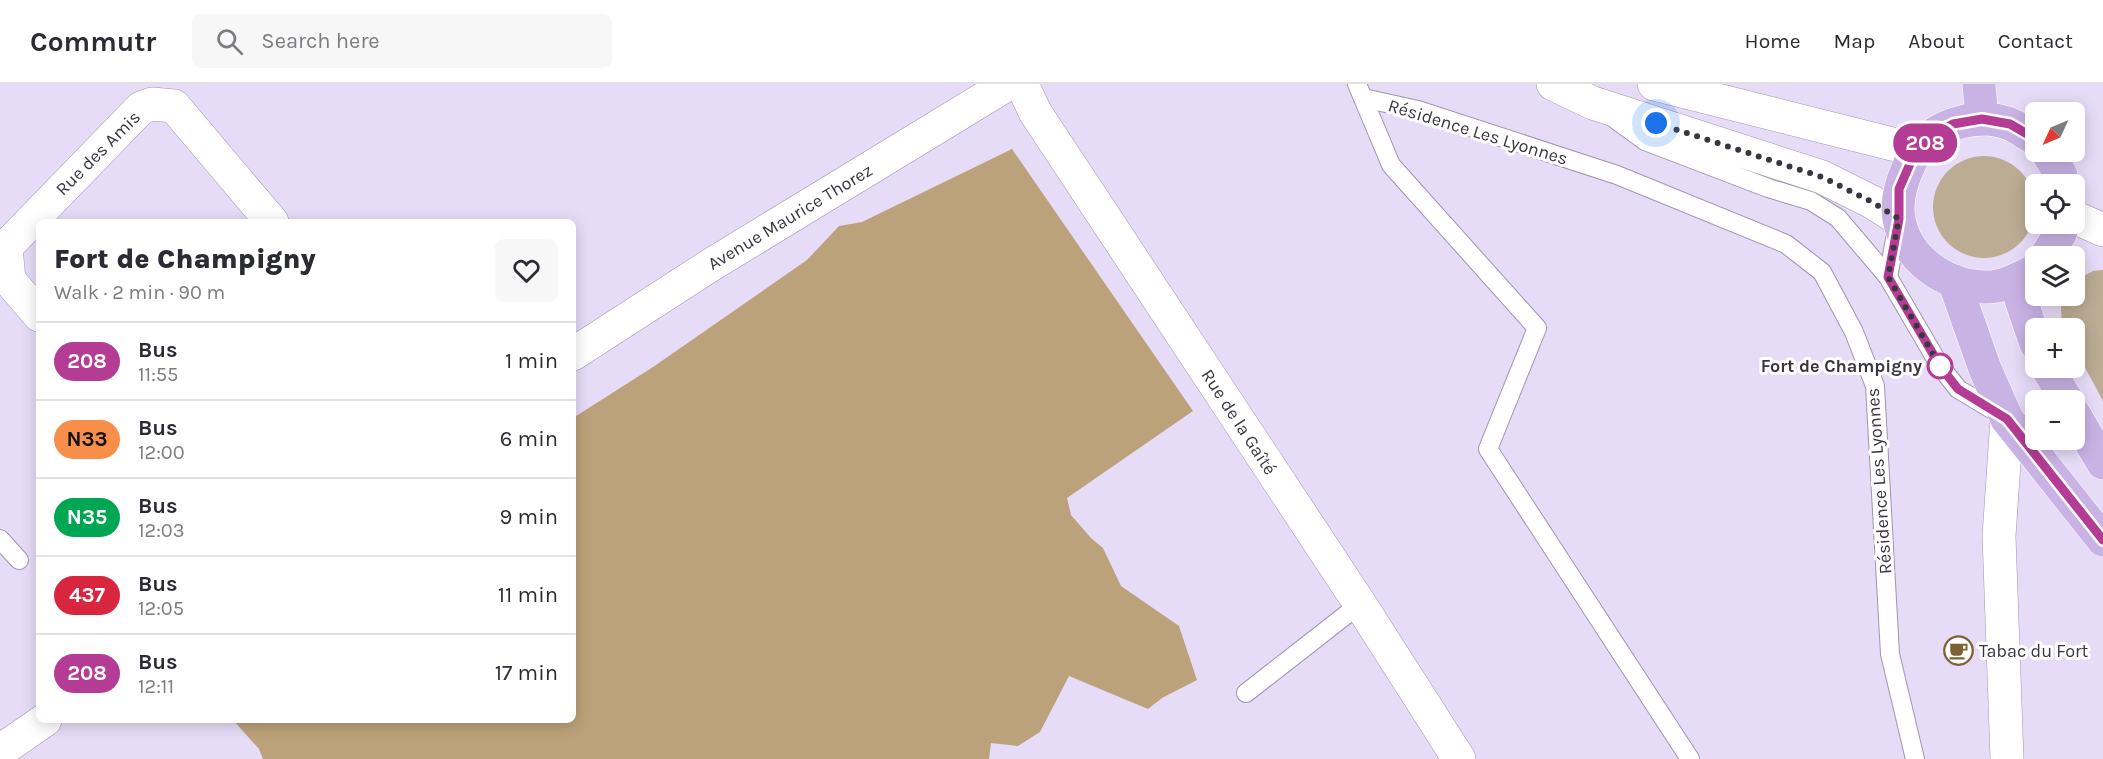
<!DOCTYPE html>
<meta charset="utf-8">
<style>
body{margin:0;font-family:Karla,sans-serif;background:#f7f7f7;color:#2b2b33;height:100vh;display:flex;flex-direction:column;font-size:22px;white-space:nowrap}
*{box-sizing:border-box;margin:0}
p{font-size:20px;color:#7c7c81}
.icon{flex:none;width:33px;height:33px;fill:none;stroke:currentColor;stroke-width:2;stroke-linecap:round;stroke-linejoin:round}
.map{position:relative;flex:1;overflow:hidden}
.details{position:absolute;left:36px;top:135px;width:540px;height:504px;display:flex;flex-direction:column;background:#fff;border-radius:9px;box-shadow:0 3px 15px #0003}
.details>*{flex:none}
.badge{padding:0 12px;border-radius:20px;font-size:21px;line-height:39px}
.needle{width:39px;rotate:226deg}
.controls{position:absolute;left:2025px;top:18px;display:grid;gap:12px}
.controls a{display:grid;place-items:center;width:60px;height:60px;border-radius:9px;background:#fff;box-shadow:0 3px 15px #0003;font-size:30px}
.you{position:absolute;width:30px;height:30px;margin:-15px;border:4px solid #fff;border-radius:50%;background:#1a73e8;box-shadow:0 0 0 9px #1a73e833}
.map>.badge{position:absolute;translate:-50% -50%;box-shadow:0 0 0 3px #fff}
.round{display:grid;place-items:center;flex:none;width:63px;height:63px;border-radius:9px;background:#f7f7f7}
.headline{display:flex;align-items:center;justify-content:space-between;height:102px;padding:0 18px}
h1{font-size:28px;font-weight:800;line-height:45px}
ul{padding:0;list-style:none}
li{display:flex;align-items:center;gap:18px;height:78px;padding:0 18px;border-top:2px solid #e1e1e2}
li div{flex:1}
li b{display:block;font-size:22px}
li em{font-style:normal}
li .badge{min-width:66px;font-weight:700;text-align:center}
header{display:flex;align-items:center;gap:36px;box-sizing:border-box;height:84px;padding:0 30px;background:#fff;border-bottom:2px solid #e1e1e2}
header strong{font-size:28px}
nav{display:flex;gap:33px;margin-inline-start:auto;font-size:21px}
.search{width:420px;height:54px;background:#f7f7f7;display:flex;align-items:center;gap:15px;box-sizing:border-box;padding:0 21px;border-radius:9px;color:#7c7c81;font-size:22px}
.map>svg:first-child{display:block}
.green{fill:#bcac94}
.forest{fill:#bca27a}
.lines{fill:none;stroke-linecap:round;stroke-linejoin:round}
.lane-casing{stroke:#9f95ae;stroke-width:20}
.street-casing{stroke:#9f95ae;stroke-width:34}
.secondary-casing{stroke:#9f95ae;stroke-width:34}
.primary-casing{stroke:#fff;stroke-width:34}
.lane{stroke:#fff;stroke-width:18}
.street{stroke:#fff;stroke-width:33}
.secondary{stroke:#fff;stroke-width:33}
.primary{stroke:#c9b3e5;stroke-width:33}
.line-casing{stroke:#fff;stroke-width:14}
.line{stroke:#b43c95;stroke-width:9}
.walk{stroke:#3a3641;stroke-width:6;stroke-dasharray:0 10.8}
.stop-dot{fill:#fff;stroke:#b43c95;stroke-width:3}
.labels{text-anchor:middle;stroke-width:6;stroke-linejoin:round;paint-order:stroke}
.street-label{font-size:18px;fill:#3a3641;stroke:#fff}
.stop-label{font-size:18px;font-weight:bold;fill:#3a3641;stroke:#fff;text-anchor:end}
.poi-label{font-size:18px;fill:#3a3641;stroke:#fff;text-anchor:start}
</style>
<header>
<strong>Commutr</strong>
<div class="search"><svg class="icon" aria-label="search" viewBox="0 0 24 24"><circle cx="10" cy="10" r="6"/><path d="M15 15l6 6"/></svg>Search here</div>
<nav><a>Home</a><a>Map</a><a>About</a><a>Contact</a></nav>
</header>
<div class="map">
<svg width="2103" height="675" viewBox="0 0 2103 675">
<rect width="100%" height="100%" fill="#e7dcf8"/>
<!-- green -->
<g class="green">
<circle cx="1984" cy="123" r="51"/>
<polygon points="2103,186 2103,317 2075,265 2074,244 2063,244 2062,243 2061,224 2063,212 2074,212 2076,196 2093,187"/>
</g>
<!-- forest -->
<polygon class="forest" points="1012,65 1193,327 1067,414 1071,431 1091,454 1103,464 1121,502 1179,542 1197,596 1162,614 1148,625 1069,592 1040,648 1018,662 991,659 989,675 263,675 259,665 233,636 573,636 573,334 653,283 807,176 839,142 862,138"/>
<g class="lines">
<defs>
<g id="lane">
<polyline points="1357,0 1391,81 1537,244 1488,365 1690,675"/>
<polyline points="1363,14 1418,26 1617,91 1786,160 1822,188 1854,248 1875,302 1890,570 1915,675"/>
<polyline points="1616,36 1645,57 1768,104 1811,117 1838,134 1888,193 1940,282 1958,305 2003,332"/>
<polyline points="1888,193 1897,145"/>
<polyline points="0,455 19,476"/>
<polyline points="1246,609 1360,520"/>
</g>
<g id="street">
<polyline points="1022,0 1035,28 1360,520 1459,675"/>
<polyline points="39,231 9,196 6,163 141,24 152,20 174,22 272,138"/>
<polyline points="2007,335 1999,452 2007,675"/>
</g>
<g id="secondary">
<polyline points="1553,0 1593,19 1822,93 1872,118 1899,135"/>
<polyline points="1654,0 1916,66"/>
<polyline points="2074,133 2103,146"/>
<polyline points="573,270 714,179 1008,0"/>
<polyline points="0,667 45,636"/>
</g>
<g id="primary">
<polyline points="1979,0 1982,35"/>
<path d="M2036 55C2028 51 2020 45 2012 41 1981 27 1938 39 1917 66 1913 71 1910 80 1907 86 1900 102 1896 117 1899 135 1906 175 1945 202 1984 203 2002 204 2020 194 2036 186"/>
<polyline points="2047,68 2061,91 2062,100"/>
<polyline points="2046,172 2060,150 2063,140"/>
<polyline points="2036,190 2021,216 2036,260"/>
<polyline points="1954,197 1985,285 2007,335 2103,456"/>
<polyline points="2047,284 2067,316"/>
<polyline points="2074,330 2103,379"/>
</g>
</defs>
<!-- lane casing -->
<use href="#lane" class="lane-casing"/>
<!-- street casing -->
<use href="#street" class="street-casing"/>
<!-- secondary casing -->
<use href="#secondary" class="secondary-casing"/>
<!-- primary casing -->
<use href="#primary" class="primary-casing"/>
<!-- lane -->
<use href="#lane" class="lane"/>
<!-- street -->
<use href="#street" class="street"/>
<!-- secondary -->
<use href="#secondary" class="secondary"/>
<!-- primary -->
<use href="#primary" class="primary"/>
</g>
<g class="lines">
<defs>
<polyline id="line" points="2036,55 2010,40 1982,35 1953,40 1939,47 1916,66 1899,105 1899,135 1888,193 1940,282 1958,305 2007,335 2103,456"/>
</defs>
<!-- line casing -->
<use href="#line" class="line-casing"/>
<!-- line -->
<use href="#line" class="line"/>
<!-- walk -->
<polyline class="walk" points="1656,39 1822,93 1872,118 1899,135 1888,193 1940,282"/>
</g>
<!-- icons -->
<defs>
<symbol id="cafe-ring" viewBox="-11 -11 22 22"><circle r="9.5" fill="#fff" stroke="#7d6134" stroke-width="1.5"/><path d="M-5.5-4.5H6V0H3Q3 3.5 0 3.5H-2.5Q-5.5 3.5-5.5 0ZM3-3.2v2h1.7v-2ZM-6 4.5H4V6H-6Z" fill="#7d6134"/></symbol>
</defs>
<g fill-rule="evenodd">
<use href="#cafe-ring" x="1942" y="550" width="33" height="33"/>
</g>
<!-- markers -->
<circle class="stop-dot" cx="1940" cy="282" r="12"/>
<g class="labels">
<!-- street labels -->
<g class="street-label">
<text transform="translate(1478 48) rotate(17)" y="6">Résidence Les Lyonnes</text>
<text transform="translate(98 69) rotate(-45)" y="6">Rue des Amis</text>
<text transform="translate(790 133) rotate(-31)" y="6">Avenue Maurice Thorez</text>
<text transform="translate(1239 338) rotate(57)" y="6">Rue de la Gaîté</text>
<text transform="translate(1879 397) rotate(-94)" y="6">Résidence Les Lyonnes</text>
</g>
<!-- stop labels -->
<g class="stop-label">
<text x="1922" y="288">Fort de Champigny</text>
</g>
<!-- poi labels -->
<g class="poi-label">
<text x="1979" y="573">Tabac du Fort</text>
</g>
</g>
</svg>
<div class="controls">
<a><svg class="needle" viewBox="-14 -14 28 28"><path d="M0-13l5 13h-10z" fill="#e53935"/><path d="M0 13l5-13h-10z" fill="#7c7c81"/></svg></a>
<a><svg class="icon" aria-label="locate" viewBox="0 0 24 24"><circle cx="12" cy="12" r="6"/><path d="M12 2v4M12 18v4M2 12h4M18 12h4"/></svg></a>
<a><svg class="icon" aria-label="layers" viewBox="0 0 24 24"><path d="M12 4l9 5-9 5-9-5zM3 14l9 5 9-5"/></svg></a>
<a>+</a>
<a>−</a>
</div>
<div class="you" style="left:1656px;top:39px"></div>
<b class="badge" style="left:1925px;top:59px;background:#b43c95;color:#fff">208</b>
<section class="details">
<div class="headline"><div><h1>Fort de Champigny</h1><p>Walk · 2 min · 90 m</p></div><a class="round"><svg class="icon" aria-label="heart" viewBox="0 0 24 24"><path d="M12 20l-8-8c-3-5 5-10 8-4 3-6 11-1 8 4z"/></svg></a></div>
<ul>
<li><span class="badge" style="background:#b43c95;color:#fff">208</span><div><b>Bus</b><p>11:55</p></div><em>1 min</em></li>
<li><span class="badge" style="background:#f78f4b;color:#111">N33</span><div><b>Bus</b><p>12:00</p></div><em>6 min</em></li>
<li><span class="badge" style="background:#00a651;color:#fff">N35</span><div><b>Bus</b><p>12:03</p></div><em>9 min</em></li>
<li><span class="badge" style="background:#d7263d;color:#fff">437</span><div><b>Bus</b><p>12:05</p></div><em>11 min</em></li>
<li><span class="badge" style="background:#b43c95;color:#fff">208</span><div><b>Bus</b><p>12:11</p></div><em>17 min</em></li>
</ul>
</section>
</div>
